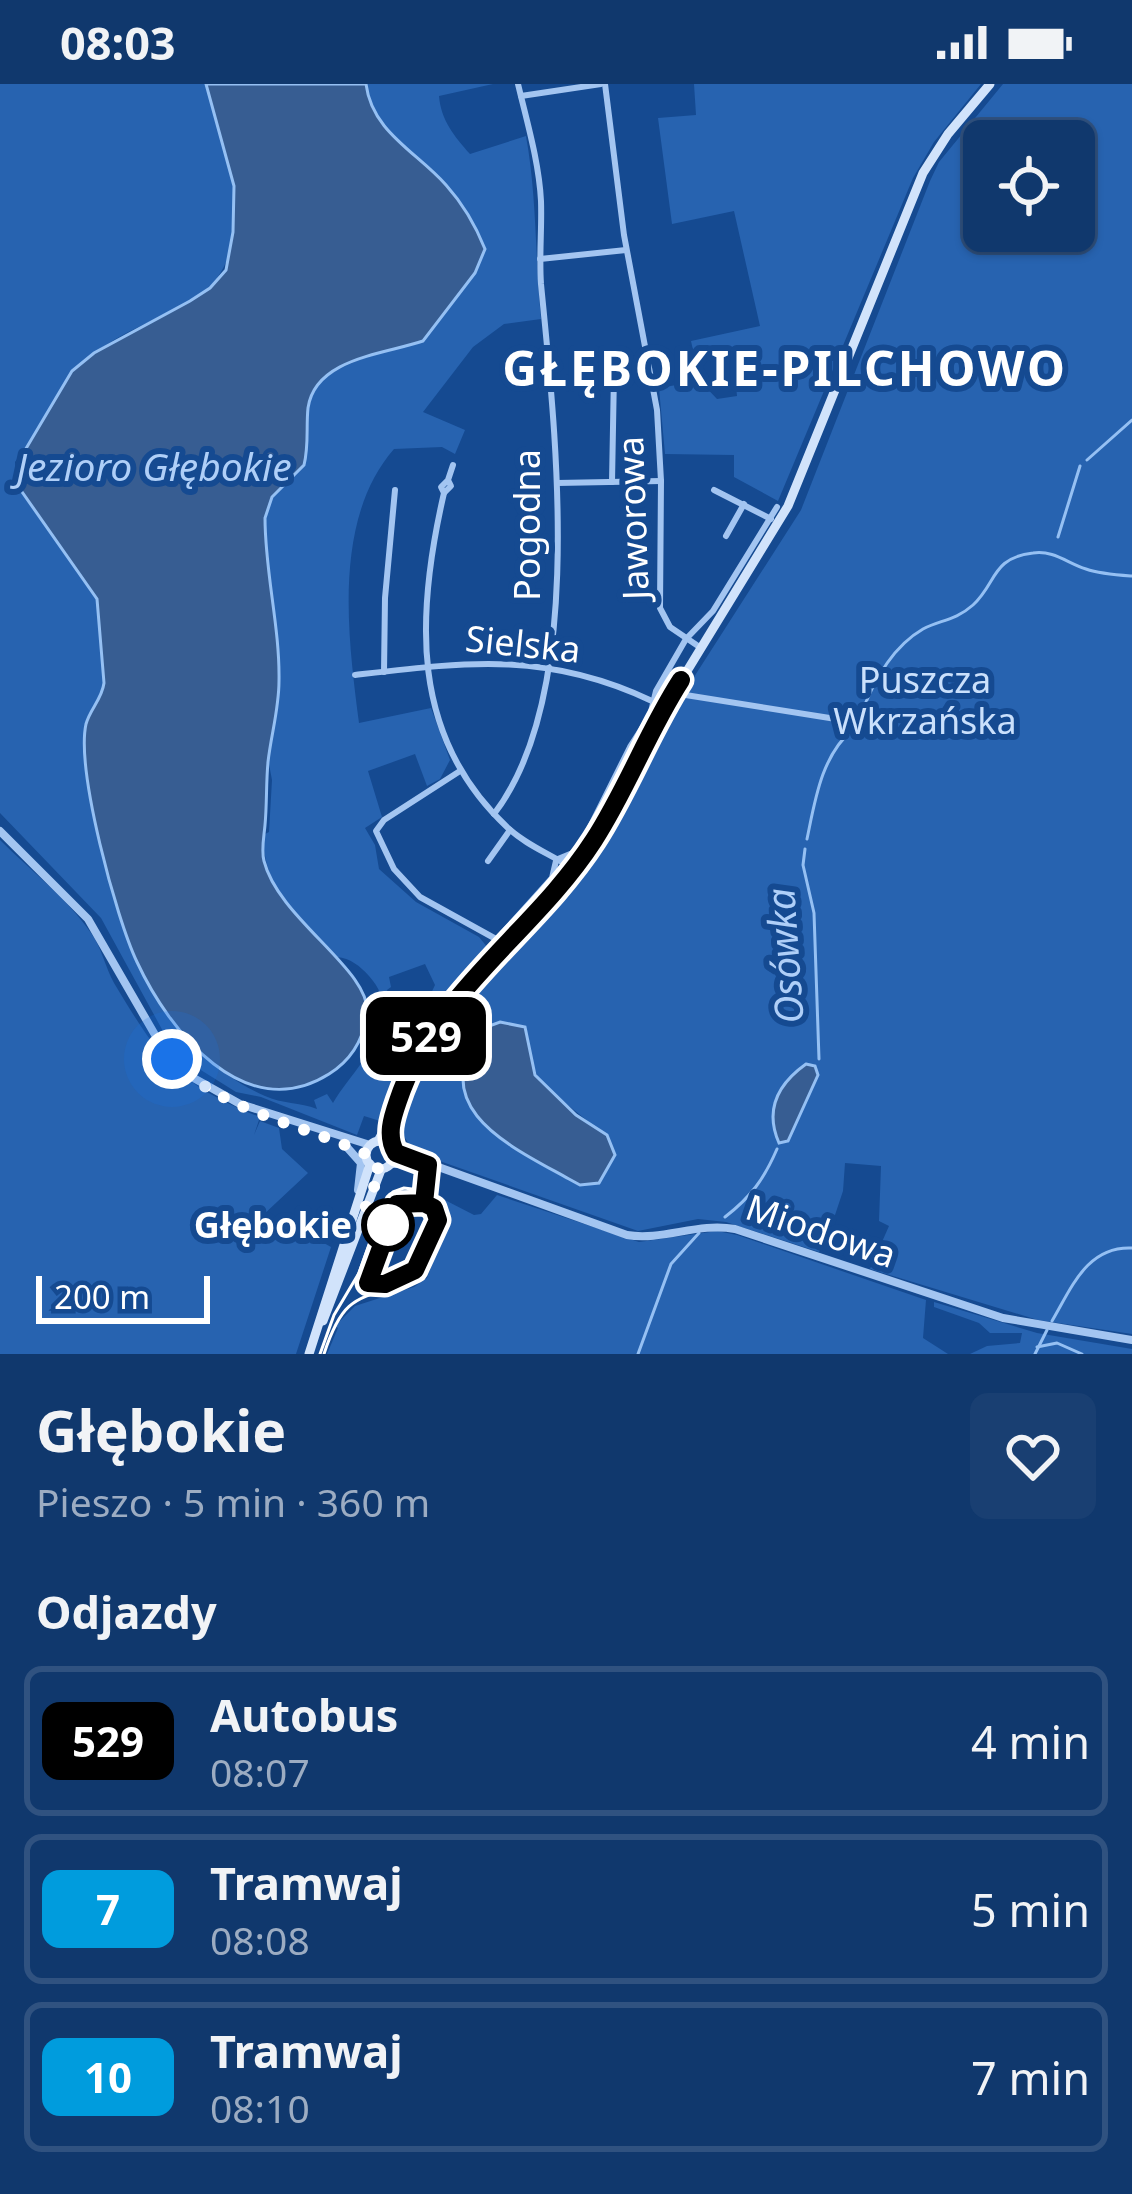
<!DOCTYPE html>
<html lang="pl">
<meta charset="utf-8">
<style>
body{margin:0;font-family:"Noto Sans",sans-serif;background:#193f72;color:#f1f3f6;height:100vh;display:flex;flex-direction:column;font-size:45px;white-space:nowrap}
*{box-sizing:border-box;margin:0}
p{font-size:39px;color:#9cacc2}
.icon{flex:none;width:66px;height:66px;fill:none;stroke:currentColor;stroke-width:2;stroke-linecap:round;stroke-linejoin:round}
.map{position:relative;height:1270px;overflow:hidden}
.drawer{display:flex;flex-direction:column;background:#10386d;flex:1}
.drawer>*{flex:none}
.badge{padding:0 24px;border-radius:18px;font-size:42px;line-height:78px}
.tools{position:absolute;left:963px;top:36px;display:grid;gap:24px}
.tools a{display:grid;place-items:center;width:132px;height:132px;border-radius:18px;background:#10386d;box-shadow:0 3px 9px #0004,0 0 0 3px #305280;font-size:60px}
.scale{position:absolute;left:36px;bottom:30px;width:174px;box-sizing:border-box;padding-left:12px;border:6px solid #fff;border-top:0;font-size:33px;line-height:42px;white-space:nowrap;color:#fff;-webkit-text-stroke:9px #154a91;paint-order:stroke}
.you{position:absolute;width:60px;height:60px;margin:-30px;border:9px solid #fff;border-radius:50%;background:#1a73e8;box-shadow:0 0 0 18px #1a73e833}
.map>.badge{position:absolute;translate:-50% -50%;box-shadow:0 0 0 6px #fff}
h2{padding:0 36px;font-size:45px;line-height:108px}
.round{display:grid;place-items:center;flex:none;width:126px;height:126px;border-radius:18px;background:#193f72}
.overview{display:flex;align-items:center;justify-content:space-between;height:204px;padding:0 36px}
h1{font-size:57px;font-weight:700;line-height:90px}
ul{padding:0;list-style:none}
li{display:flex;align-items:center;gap:36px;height:150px;margin:0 24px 18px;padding:0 12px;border:6px solid #305280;border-radius:18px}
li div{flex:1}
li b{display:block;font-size:45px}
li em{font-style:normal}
li .badge{min-width:132px;font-weight:700;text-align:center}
.status{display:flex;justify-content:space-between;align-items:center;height:84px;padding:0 60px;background:#10386d;direction:ltr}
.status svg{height:33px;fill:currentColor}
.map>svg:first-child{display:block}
.green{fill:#2763b0;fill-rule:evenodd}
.water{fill:#375d92;stroke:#95c0f3;stroke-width:3}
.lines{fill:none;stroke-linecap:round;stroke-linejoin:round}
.stream{stroke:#95c0f3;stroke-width:3}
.minor{stroke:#a3c5f1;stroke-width:6}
.tertiary{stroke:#a3c5f1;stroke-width:8}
.secondary{stroke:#d1e3fb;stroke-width:9}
.tram{stroke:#fff;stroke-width:3}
.line-casing{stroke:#fff;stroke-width:27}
.line{stroke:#000;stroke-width:18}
.walk{stroke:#fff;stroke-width:12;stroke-dasharray:0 21.6}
.stop-dot{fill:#fff;stroke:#000;stroke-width:6}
.labels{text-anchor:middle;stroke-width:12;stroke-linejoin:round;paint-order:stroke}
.street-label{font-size:36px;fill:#fff;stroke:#154a91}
.park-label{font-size:36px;fill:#cae0fc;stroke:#154a91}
.stop-label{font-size:36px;font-weight:bold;fill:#fff;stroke:#154a91;text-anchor:end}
.water-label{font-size:39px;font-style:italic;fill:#afcff8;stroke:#154a91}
.district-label{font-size:48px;font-weight:bold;letter-spacing:3px;fill:#fff;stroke:#154a91}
</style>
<div class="status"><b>08:03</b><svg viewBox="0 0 49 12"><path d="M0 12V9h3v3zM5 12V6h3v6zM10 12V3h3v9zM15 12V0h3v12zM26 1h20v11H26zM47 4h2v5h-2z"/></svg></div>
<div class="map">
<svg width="1132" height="1270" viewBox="0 0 1132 1270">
<rect width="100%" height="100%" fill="#154a91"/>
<!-- green -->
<g class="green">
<path d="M0 0H206C228 60 263 173 195 214 165 233 116 249 91 273 58 304 42 343 15 378L17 403 97 515 104 599C102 615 90 626 86 641 78 681 94 729 104 768 129 867 164 967 265 1012 282 1020 300 1018 317 1025L314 1016 327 1010 333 1019C355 981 410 938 369 892 360 882 350 874 337 873 298 841 263 803 263 751L269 748 272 696 268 675 279 597 265 435 272 413 304 381C318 329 289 306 352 279 370 272 386 263 406 263L461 208 485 165C476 140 464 121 446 101 417 68 372 48 366 0H493L439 12C441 36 454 52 470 70L526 52C537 113 535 173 541 235L504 240 473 263 423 328 465 346 455 370 442 363 394 365C332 436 348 554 359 639L431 624 450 676 440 695 427 702 415 670 368 687 382 733 365 744 375 761 379 785 416 818 479 853 488 864 446 907 413 953 380 1037 364 1032 357 1051 261 1013 236 1008 188 978 164 949 101 834 0 729ZM425 880 435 901 426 920 395 930 387 906 391 903 389 893Z"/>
<polygon points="694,0 981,0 934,58 913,94 778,417 734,393 734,371 665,370 659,304 700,297 717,315 737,312 733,268 695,275 691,257 760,242 734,127 672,140 658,34 696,31"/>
<path d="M1003 0H1132V1250L1038 1236 870 1185 889 1142 879 1137 881 1082 845 1079 843 1107 829 1149 821 1148 824 1161 819 1168 726 1138 698 1135 638 1147 414 1068 398 1043 441 944 585 787 614 742 678 618 801 426 930 97 939 78ZM984 57H1074V147H984ZM473 957 529 971 540 999 589 1038 536 1076Z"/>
<path d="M0 756C30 786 67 814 91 849 102 864 105 883 114 899 159 974 177 1000 260 1033L254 1051 260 1037 279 1044 282 1065 308 1089 262 1132 265 1136 262 1142 272 1147 283 1136 331 1163 296 1270H0Z"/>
<polygon points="497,1111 639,1158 717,1147 737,1151 926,1216 923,1254 948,1270 327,1270 338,1244 335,1242 355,1222 414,1203 427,1194 448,1138 441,1114 474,1131 481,1130"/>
<polygon points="934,1218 1037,1249 1132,1265 1132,1270 970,1270 987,1262 1020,1259 1022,1249 990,1249 979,1239 934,1223"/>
</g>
<!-- water -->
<g class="water">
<path d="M206 0H366C372 48 417 68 446 101 464 121 475 140 485 165L475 189 423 257C385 270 315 274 308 324 306 343 309 361 304 381L272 413 265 434C265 489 280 543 279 597 279 625 271 651 268 678 266 699 267 720 265 741 264 753 261 766 264 777 279 836 373 887 367 931 363 956 350 977 329 990 245 1043 169 947 137 878 116 834 76 686 86 640 90 625 102 615 104 599L97 515 20 405 18 378 72 287 94 269 190 217 210 204 226 186 233 148 234 102Z"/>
<path d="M500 938 525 943 535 991 576 1031 607 1051 615 1071 599 1099 580 1101 569 1095C510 1062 425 1025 481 945Z"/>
<path d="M806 980 815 982 818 991 788 1057 779 1059C764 1025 778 1000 806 980Z"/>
</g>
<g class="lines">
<!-- stream -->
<g class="stream">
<polyline points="1087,376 1132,336"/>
<polyline points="1058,453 1080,382"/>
<path d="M859 636C871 602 890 564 923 545 939 536 955 537 973 521 997 499 991 474 1033 469 1054 466 1067 479 1086 485 1100 490 1117 491 1132 492"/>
<path d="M807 755C815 717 821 673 852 646"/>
<polyline points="805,765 803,781 814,829 819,975"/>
<path d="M725 1133C751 1113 764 1095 777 1065"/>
<path d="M1052 1237C1072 1203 1087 1162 1132 1164"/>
<polyline points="1037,1263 1057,1259 1082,1270"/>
<polyline points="638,1270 671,1180 699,1149"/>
<polyline points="1035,1270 1047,1246"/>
</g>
<!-- minor -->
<g class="minor">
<polyline points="605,0 624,151 657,326 661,397 660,524 670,543 701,564"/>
<polyline points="521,12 601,0"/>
<polyline points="540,175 626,166"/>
<polyline points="448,396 441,403 444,409 451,402 448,396 453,381"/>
<polyline points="612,398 614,289"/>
<polyline points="557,399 661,397"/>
<polyline points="714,406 771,435"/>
<path d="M444 409C416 530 409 652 508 744 526 761 550 770 570 783"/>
<polyline points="726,452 744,420"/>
<polyline points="384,588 385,514 395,406"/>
<path d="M355 591C466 578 547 567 652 617"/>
<polyline points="673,609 836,635"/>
<polyline points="460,687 384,736 376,747 394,785 420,813 505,860"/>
<path d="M494 730C587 609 555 345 541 200 539 172 542 145 541 117 539 78 527 38 518 0"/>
<polyline points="558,775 575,768 583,757 630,663 650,632 656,607 686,555 713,527 777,423"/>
<polyline points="488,777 510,746"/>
<polyline points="498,854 552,794 556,777"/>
</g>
<!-- tertiary -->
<g class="tertiary">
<polyline points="0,747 88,835 158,956 190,992 240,1020 370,1061"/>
<polyline points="345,1061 361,1079 358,1106"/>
<path d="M394 1067 627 1151C663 1157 698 1138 735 1145L1003 1234 1132 1256"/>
<polyline points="391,1080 414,1080"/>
</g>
<!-- secondary -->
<g class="secondary">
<path d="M378 1057C399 1021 408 980 431 945L596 755 654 641 788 422 923 89 948 50 990 0"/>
<circle cx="380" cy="1071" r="14"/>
<polyline points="323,1237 381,1086"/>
<polyline points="309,1270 370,1080"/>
</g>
<!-- tram -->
<path class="tram" d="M320 1270 334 1231 359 1189 384 1118 393 1108 404 1104C449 1109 453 1125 436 1163 430 1176 426 1188 415 1196 359 1216 344 1208 324 1270"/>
</g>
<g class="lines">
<defs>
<path id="line" d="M426 1120 434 1124 438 1136 415 1186 385 1200 368 1199 397 1120 424 1119 428 1081 396 1069C386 1052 392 1034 398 1017 434 908 534 849 594 756 627 705 648 647 681 596"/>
</defs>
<!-- line casing -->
<use href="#line" class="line-casing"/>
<!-- line -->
<use href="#line" class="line"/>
<!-- walk -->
<path class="walk" d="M172 975C221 1028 303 1040 366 1070L370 1080 381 1086 364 1127 388 1141"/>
</g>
<!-- markers -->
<circle class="stop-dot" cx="388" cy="1141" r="24"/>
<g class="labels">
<!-- street labels -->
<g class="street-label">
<text transform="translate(633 434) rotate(-92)" y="13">Jaworowa</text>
<text transform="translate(527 441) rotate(-90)" y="13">Pogodna</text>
<text transform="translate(523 560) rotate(6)" y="13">Sielska</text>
<text transform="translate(821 1147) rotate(19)" y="13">Miodowa</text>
</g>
<!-- park labels -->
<g class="park-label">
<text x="925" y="609">Puszcza<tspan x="925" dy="41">Wkrzańska</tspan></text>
</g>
<!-- stop labels -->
<g class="stop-label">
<text x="352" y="1154">Głębokie</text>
</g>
<!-- water labels -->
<g class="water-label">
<text x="154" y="397">Jezioro Głębokie</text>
<text transform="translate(785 872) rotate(-94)" y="14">Osówka</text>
</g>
<!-- district labels -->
<g class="district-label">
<text x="785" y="302">GŁĘBOKIE-PILCHOWO</text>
</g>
</g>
</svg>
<div class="tools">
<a><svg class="icon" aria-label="locate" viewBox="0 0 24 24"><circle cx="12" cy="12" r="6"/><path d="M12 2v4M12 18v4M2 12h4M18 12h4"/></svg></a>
</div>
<div class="scale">200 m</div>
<div class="you" style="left:172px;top:975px"></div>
<b class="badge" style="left:426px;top:952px;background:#000;color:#fff">529</b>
</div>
<section class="drawer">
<div class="overview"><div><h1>Głębokie</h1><p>Pieszo · 5 min · 360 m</p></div><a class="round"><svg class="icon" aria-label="heart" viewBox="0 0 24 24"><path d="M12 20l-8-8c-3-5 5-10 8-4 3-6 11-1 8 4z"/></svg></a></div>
<h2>Odjazdy</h2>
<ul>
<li><span class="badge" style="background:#000;color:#fff">529</span><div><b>Autobus</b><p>08:07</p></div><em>4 min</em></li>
<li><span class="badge" style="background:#009cdd;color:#fff">7</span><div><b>Tramwaj</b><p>08:08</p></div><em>5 min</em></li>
<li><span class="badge" style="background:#009cdd;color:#fff">10</span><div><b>Tramwaj</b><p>08:10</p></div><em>7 min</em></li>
</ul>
</section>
